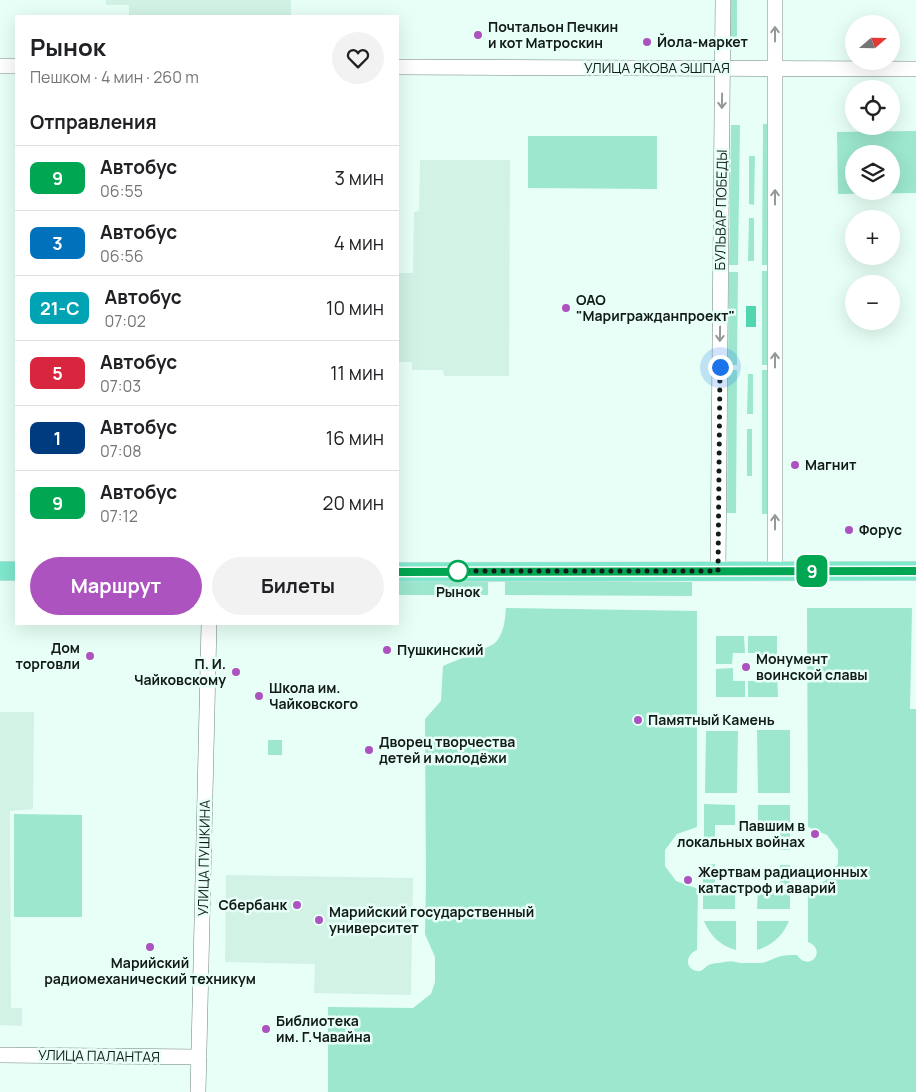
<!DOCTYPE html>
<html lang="ru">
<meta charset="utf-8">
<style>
body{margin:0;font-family:Manrope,sans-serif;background:#f2f2f2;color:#202124;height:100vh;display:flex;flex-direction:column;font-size:19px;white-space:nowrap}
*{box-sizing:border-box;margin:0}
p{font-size:16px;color:#757577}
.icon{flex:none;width:28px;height:28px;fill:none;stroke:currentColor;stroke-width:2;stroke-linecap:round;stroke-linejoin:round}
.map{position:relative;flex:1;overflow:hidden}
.side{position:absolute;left:15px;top:15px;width:384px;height:610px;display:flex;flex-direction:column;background:#fff;border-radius:0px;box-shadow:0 5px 20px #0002}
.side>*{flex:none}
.badge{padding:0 10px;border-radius:8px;font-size:18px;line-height:32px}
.needle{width:32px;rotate:70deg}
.buttons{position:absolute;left:845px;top:15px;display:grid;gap:10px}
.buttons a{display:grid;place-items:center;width:55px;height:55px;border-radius:50%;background:#fff;box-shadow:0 5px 20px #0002;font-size:25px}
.you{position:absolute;width:25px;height:25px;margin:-12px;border:4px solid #fff;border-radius:50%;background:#1a73e8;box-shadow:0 0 0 8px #1a73e833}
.map>.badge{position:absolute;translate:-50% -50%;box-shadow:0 0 0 2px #fff}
h2{padding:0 15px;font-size:19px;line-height:45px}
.round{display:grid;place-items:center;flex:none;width:52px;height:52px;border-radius:26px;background:#f2f2f2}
.headline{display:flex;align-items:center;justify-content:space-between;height:85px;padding:0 15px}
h1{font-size:24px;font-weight:700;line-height:38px}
.primary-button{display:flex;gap:10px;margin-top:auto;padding:10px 15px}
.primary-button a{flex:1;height:58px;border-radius:30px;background:#ad53c0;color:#fff;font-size:20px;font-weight:700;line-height:58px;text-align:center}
.primary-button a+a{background:#f2f2f2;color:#202124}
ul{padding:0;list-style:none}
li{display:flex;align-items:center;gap:15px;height:65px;padding:0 15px;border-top:1px solid #e0e0e0}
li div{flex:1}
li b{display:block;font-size:19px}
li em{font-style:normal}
li .badge{min-width:55px;font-weight:700;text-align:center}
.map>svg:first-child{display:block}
.built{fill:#d2f2e6}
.green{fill:#9ce7cd;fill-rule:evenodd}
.water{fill:#52d6af}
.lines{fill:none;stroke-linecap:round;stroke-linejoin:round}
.minor-casing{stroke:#70857d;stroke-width:16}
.major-casing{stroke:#dedfdf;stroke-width:20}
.minor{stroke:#fff;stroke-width:15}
.major{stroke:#7ee8cd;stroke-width:19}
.oneway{stroke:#949897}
.line-casing{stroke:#fff;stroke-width:11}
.line{stroke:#00a651;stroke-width:8}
.walk{stroke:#121b18;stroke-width:5;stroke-dasharray:0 9}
.poi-dot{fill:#ad53c0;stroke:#e7fff6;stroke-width:2}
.stop-dot{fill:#fff;stroke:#00a651;stroke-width:2.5}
.labels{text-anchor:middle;stroke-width:5;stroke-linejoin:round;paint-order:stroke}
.poi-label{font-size:14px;font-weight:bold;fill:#121b18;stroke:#e7fff6;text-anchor:start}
.street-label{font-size:14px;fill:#121b18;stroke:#e7fff6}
.stop-label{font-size:14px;font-weight:bold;fill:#121b18;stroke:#e7fff6}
</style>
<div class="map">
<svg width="916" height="1092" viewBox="0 0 916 1092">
<rect width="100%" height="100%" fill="#e7fff6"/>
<!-- built -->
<g class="built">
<polygon points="106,0 291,0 291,16 129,16 129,5 106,5"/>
<polygon points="420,160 510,160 509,376 444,376 443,370 412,370 412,362 398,362 398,273 413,273 414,212 419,211"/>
<polygon points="0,712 34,712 33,809 10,811 11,1008 22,1008 22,1026 0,1025"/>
<polygon points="226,875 413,878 411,995 314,993 315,964 225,962"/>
</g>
<!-- green -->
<g class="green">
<polygon points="731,0 737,0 737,48 730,48"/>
<polygon points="763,124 772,124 772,265 762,265"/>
<polygon points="731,125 740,125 738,265 729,265"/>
<path d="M916 131V193L838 194 837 132ZM854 154H891V191H854Z"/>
<polygon points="528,136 657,136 657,189 528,188"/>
<polygon points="749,156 755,156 754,205 749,204"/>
<polygon points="749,218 754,218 754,261 748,261"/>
<rect x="762" y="271" width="10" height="94"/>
<polygon points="729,272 738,272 737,365 728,365"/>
<polygon points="728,370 737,370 736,513 727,513"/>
<polygon points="762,370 772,370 771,514 762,514"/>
<polygon points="748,374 753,374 753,414 747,414"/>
<rect x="747" y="429" width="5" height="47"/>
<polygon points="398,579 483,580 488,582 488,595 398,595"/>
<polygon points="505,580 692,582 692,596 505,595"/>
<path d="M506 608 697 611V827L677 834 665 850V866L676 881 698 889 697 950C686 954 684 969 697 971 702 972 703 969 707 966 711 963 720 963 725 962 731 961 735 962 741 963 747 963 754 963 760 963 766 963 772 959 778 957 784 955 791 955 797 955 809 973 828 950 808 942V887L825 881 838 864V850L827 835 808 827 807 608H912L910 709H916V1092H328V1007L413 1008 431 994 435 982V957L425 934 426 882 425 719 441 701 443 666C452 662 492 647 496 642 504 633 505 620 506 608Z"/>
<polygon points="716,636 744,636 745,653 733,653 732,664 716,664"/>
<polygon points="748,636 777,636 777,665 759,665 759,653 748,653"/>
<polygon points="733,668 733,681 745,681 745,697 716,697 716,669"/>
<polygon points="760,670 777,670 778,697 748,697 748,681 760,681"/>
<polygon points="757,730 790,730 790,793 758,793"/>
<polygon points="706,731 738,731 737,793 705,793"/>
<rect x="268" y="740" width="14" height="15"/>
<polygon points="704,804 735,805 735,825 715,825 715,849 704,849"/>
<polygon points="758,805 790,805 790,850 780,850 780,826 758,825"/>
<polygon points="14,814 82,815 82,917 14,917"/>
<polygon points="715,864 715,890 735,890 735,909 703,909 703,865"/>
<polygon points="780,865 790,865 790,909 757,909 758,890 780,890"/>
<path d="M704 921H736V950C721 946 710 936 704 921Z"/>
<path d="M757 921H789C783 935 773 945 757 950Z"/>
</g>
<!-- water -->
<rect class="water" x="746" y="306" width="10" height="21"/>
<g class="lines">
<defs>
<g id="minor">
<polyline points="0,66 16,66"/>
<polyline points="398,67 916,69"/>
<polyline points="718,571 723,0"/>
<polyline points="775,571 775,0"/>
<polyline points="0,1055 199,1057"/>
<polyline points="198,1092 209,624"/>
</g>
<g id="major">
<polyline points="0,571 16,571"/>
<polyline points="398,572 916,571"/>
</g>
</defs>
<!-- minor casing -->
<use href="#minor" class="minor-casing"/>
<!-- major casing -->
<use href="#major" class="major-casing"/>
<!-- minor -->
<use href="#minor" class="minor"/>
<!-- major -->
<use href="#major" class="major"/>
</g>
<!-- one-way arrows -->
<defs><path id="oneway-shaft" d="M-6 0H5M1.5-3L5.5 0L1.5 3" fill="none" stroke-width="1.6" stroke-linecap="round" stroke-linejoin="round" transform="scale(1.25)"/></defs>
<g class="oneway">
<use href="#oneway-shaft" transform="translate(775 34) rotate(-90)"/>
<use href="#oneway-shaft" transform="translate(722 101) rotate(91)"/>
<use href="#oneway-shaft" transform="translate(775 197) rotate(-90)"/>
<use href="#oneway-shaft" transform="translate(720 334) rotate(91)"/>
<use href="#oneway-shaft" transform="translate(775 360) rotate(-90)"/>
<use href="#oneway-shaft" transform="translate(775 522) rotate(-90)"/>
</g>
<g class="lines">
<defs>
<polyline id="line" points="398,572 916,571"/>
</defs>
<!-- line casing -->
<use href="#line" class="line-casing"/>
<!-- line -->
<use href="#line" class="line"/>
<!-- walk -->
<polyline class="walk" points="458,571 718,571 720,367"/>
</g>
<!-- markers -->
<g class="poi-dot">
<circle cx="478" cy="35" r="5"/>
<circle cx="647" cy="42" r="5"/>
<circle cx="566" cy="308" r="5"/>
<circle cx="795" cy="465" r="5"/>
<circle cx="849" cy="530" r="5"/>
<circle cx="387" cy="650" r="5"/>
<circle cx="90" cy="656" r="5"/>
<circle cx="746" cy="667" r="5"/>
<circle cx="236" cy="672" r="5"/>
<circle cx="259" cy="696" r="5"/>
<circle cx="638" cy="720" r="5"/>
<circle cx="369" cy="750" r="5"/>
<circle cx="815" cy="834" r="5"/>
<circle cx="688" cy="880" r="5"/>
<circle cx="297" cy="905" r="5"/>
<circle cx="319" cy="920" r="5"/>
<circle cx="150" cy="947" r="5"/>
<circle cx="266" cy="1029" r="5"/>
</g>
<circle class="stop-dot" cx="458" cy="571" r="10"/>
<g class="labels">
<!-- poi labels -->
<g class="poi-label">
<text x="488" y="32">Почтальон Печкин<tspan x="488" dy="16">и кот Матроскин</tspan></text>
<text x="657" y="47">Йола-маркет</text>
<text x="576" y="305">OAO<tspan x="576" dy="16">"Маригражданпроект"</tspan></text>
<text x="805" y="470">Магнит</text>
<text x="859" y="535">Форус</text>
<text x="80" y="653" text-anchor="end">Дом<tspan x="80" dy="16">торговли</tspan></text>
<text x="397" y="655">Пушкинский</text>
<text x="756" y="664">Монумент<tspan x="756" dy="16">воинской славы</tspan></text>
<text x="226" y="669" text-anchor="end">П. И.<tspan x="226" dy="16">Чайковскому</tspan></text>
<text x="269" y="693">Школа им.<tspan x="269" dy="16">Чайковского</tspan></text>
<text x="648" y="725">Памятный Камень</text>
<text x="379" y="747">Дворец творчества<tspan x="379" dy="16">детей и молодёжи</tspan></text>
<text x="805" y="831" text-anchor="end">Павшим в<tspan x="805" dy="16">локальных войнах</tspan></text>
<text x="698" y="877">Жертвам радиационных<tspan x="698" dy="16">катастроф и аварий</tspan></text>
<text x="287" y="910" text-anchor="end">Сбербанк</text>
<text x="329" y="917">Марийский государственный<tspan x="329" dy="16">университет</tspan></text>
<text x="150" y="968" text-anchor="middle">Марийский<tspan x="150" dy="16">радиомеханический техникум</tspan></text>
<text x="276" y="1026">Библиотека<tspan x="276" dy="16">им. Г.Чавайна</tspan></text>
</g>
<!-- street labels -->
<g class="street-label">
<text x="657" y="73">УЛИЦА ЯКОВА ЭШПАЯ</text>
<text transform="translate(721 210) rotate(-89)" y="5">БУЛЬВАР ПОБЕДЫ</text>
<text transform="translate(204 858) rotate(-89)" y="5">УЛИЦА ПУШКИНА</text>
<text transform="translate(99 1056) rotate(1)" y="5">УЛИЦА ПАЛАНТАЯ</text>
</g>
<!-- stop labels -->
<g class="stop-label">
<text x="458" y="597">Рынок</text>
</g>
</g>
</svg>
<div class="buttons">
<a><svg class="needle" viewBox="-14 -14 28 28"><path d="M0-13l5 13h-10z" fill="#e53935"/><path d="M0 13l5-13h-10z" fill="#757577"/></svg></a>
<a><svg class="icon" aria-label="locate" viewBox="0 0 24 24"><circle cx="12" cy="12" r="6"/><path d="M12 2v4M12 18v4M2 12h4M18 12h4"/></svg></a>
<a><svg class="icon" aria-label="layers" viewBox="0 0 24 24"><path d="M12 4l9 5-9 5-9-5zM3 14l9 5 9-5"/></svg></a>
<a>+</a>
<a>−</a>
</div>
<div class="you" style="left:720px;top:367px"></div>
<b class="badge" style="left:812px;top:571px;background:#00a651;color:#fff">9</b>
<section class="side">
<div class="headline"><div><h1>Рынок</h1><p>Пешком · 4 мин · 260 m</p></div><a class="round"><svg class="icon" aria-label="heart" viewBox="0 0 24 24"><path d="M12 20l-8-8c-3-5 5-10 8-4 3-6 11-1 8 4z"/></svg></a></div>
<h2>Отправления</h2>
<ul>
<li><span class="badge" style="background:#00a651;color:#fff">9</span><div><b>Автобус</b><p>06:55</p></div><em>3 мин</em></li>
<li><span class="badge" style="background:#0072bc;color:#fff">3</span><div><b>Автобус</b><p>06:56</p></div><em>4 мин</em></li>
<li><span class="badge" style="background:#00a3b4;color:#fff">21-С</span><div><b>Автобус</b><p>07:02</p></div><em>10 мин</em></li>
<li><span class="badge" style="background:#d7263d;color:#fff">5</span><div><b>Автобус</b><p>07:03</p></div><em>11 мин</em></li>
<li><span class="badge" style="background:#003b80;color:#fff">1</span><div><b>Автобус</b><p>07:08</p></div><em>16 мин</em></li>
<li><span class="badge" style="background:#00a651;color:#fff">9</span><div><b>Автобус</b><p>07:12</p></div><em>20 мин</em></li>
</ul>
<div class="primary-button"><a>Маршрут</a><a>Билеты</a></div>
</section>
</div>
